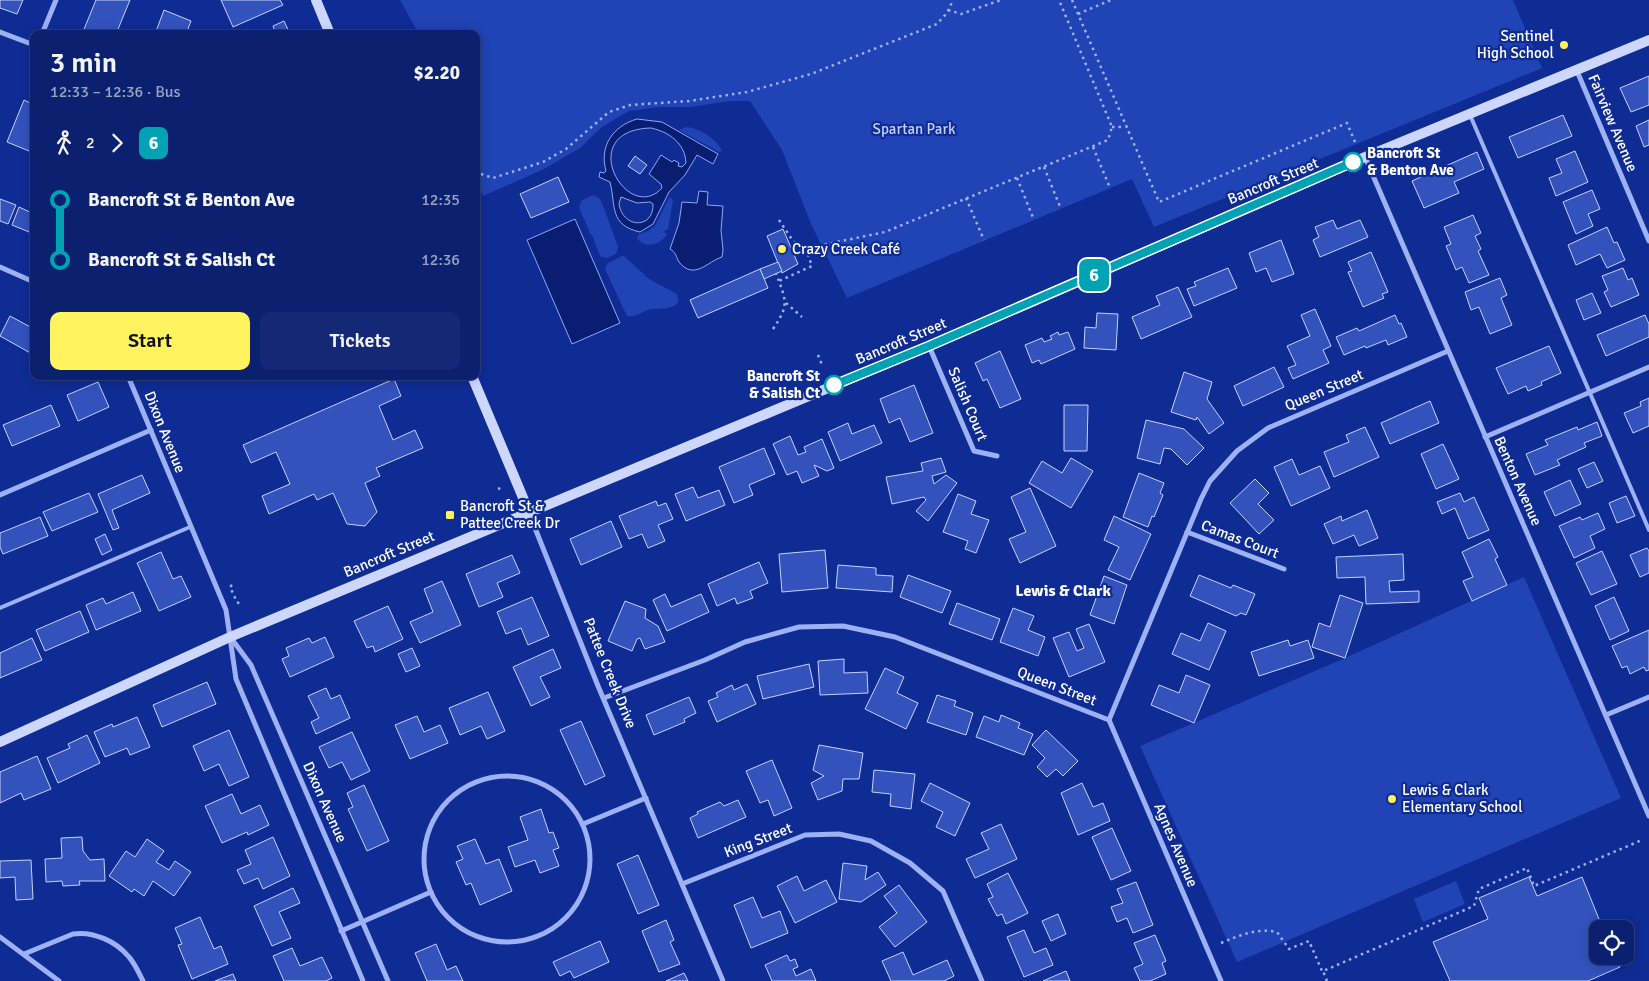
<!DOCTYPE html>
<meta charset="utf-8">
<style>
body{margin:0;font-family:Signika,sans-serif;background:#142975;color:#f1f3f6;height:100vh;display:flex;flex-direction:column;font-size:19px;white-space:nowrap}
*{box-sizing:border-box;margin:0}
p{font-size:16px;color:#9aa3c3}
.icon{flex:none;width:28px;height:28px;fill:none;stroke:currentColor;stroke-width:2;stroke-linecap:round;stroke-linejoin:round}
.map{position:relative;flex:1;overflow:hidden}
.drawer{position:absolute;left:30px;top:30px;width:450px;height:350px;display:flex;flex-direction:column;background:#0b2170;border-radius:10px;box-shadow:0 2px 12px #0003,0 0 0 1px #2b3e83}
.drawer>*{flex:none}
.badge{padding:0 10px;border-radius:8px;font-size:18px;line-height:32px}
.buttons{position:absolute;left:1589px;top:920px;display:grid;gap:10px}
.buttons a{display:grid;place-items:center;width:45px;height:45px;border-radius:10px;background:#0b2170;box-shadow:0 2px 12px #0003,0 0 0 1px #2b3e83;font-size:25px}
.map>.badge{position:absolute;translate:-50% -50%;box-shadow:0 0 0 2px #fff}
.legs{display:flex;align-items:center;gap:8px;height:55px;padding:0 20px;font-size:16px}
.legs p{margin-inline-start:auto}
.headline{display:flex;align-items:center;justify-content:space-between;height:85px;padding:0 20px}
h1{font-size:28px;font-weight:600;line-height:38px}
.cta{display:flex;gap:10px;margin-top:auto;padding:10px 20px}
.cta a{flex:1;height:58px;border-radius:10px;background:#fff460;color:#111;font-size:20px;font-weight:600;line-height:58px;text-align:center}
.cta a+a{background:#142975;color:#f1f3f6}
ul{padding:0 20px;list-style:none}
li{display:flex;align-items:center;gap:18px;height:60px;font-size:19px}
li i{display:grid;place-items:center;width:8px;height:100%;margin:0 6px;background:currentColor}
li i::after{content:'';width:12px;height:12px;margin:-6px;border:4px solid;border-radius:50%;background:#0b2170}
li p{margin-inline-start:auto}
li:first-child i{background:linear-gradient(#0000 50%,currentColor 0)}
li:last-child i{background:linear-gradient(currentColor 50%,#0000 0)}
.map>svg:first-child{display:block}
.green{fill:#2043b5}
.water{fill:#091e70;stroke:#8ea8f8;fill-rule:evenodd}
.building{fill:#3352bc;stroke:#c5d2fe}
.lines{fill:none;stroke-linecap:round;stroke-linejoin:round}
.path{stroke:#9db1f4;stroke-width:2.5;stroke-dasharray:2.5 4;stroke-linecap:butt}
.lane{stroke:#9db1f4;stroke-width:4}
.street{stroke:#9db1f4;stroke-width:5}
.secondary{stroke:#cdd7fd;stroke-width:10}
.line-1-casing{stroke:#fff;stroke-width:11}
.line-1{stroke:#00a3b4;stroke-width:8}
.poi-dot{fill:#fff460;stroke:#0f2c95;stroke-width:2}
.stop-1-dot{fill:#fff;stroke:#00a3b4;stroke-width:2.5}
.labels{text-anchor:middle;stroke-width:4.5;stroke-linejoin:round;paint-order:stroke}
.poi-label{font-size:15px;fill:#fff;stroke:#0f2c95;text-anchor:start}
.street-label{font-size:15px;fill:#fff;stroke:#0f2c95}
.park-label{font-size:15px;fill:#c5d2fe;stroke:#0f2c95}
.stop-label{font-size:15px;font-weight:bold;fill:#fff;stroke:#0f2c95;text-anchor:start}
.neighbourhood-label{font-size:16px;font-weight:bold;fill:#fff;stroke:#0f2c95}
</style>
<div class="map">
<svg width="1649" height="981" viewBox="0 0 1649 981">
<rect width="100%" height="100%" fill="#0f2c95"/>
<!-- green -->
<g class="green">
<polygon points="400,0 1513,0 1542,68 1154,227 1132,179 847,298 811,224 782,150 750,101 730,101 691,107 659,107 629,111 602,127 580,148 544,169 483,196 476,179 476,34 419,34"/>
<path d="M686 127C699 128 717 139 722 151L719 152 679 130Z"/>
<polygon points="593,195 600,199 602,203 618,247 616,254 607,258 601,257 599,254 593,237 590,233 579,207 582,200"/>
<path d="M669 198H671L673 200 668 229 664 231 667 235C658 245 648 249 637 239L638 235 648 231 655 226Z"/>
<path d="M622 256H624L649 279 677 294C678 298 680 302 675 305 668 310 659 308 651 309 643 311 635 318 627 316L605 269 608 263Z"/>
<polygon points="1524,577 1621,798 1237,962 1140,746 1345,658"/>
<polygon points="1456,881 1465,904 1423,922 1414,899"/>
</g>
<!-- water -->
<g class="water">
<path d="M637 119 662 122 718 154 713 164 697 155 685 175 669 192 653 224 640 232C609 225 616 206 610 182L599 177 600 172 604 173 606 171C599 146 613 126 637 119ZM651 128C669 132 685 143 686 163L682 167 678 166 679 163 674 160 672 162 661 155 649 174 661 184 662 188C627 226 573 130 651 128ZM621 197 637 203 650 202 653 204C654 229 623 229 619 204Z"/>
<path d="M699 191 708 192 707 205 723 206 721 230 723 250 722 257C708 261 694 281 679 262 676 257 676 252 670 249L679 223 682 202 697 203Z"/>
<polygon points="575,219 620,323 572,344 527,240"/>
</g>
<!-- building -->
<g class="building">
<polygon points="0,0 23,0 17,14 0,8"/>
<polygon points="96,0 130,0 116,34 82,34"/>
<polygon points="221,0 280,0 283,5 233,27"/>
<polygon points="164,10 191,21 186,34 155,34"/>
<polygon points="284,21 290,34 276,34 273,26"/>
<polygon points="1649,76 1649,105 1631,112 1620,88"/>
<polygon points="34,93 34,138 29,151 7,142 24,100 30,103"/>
<polygon points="1563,115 1572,136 1518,158 1509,137"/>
<polygon points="1649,120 1649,145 1644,147 1636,126"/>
<polygon points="1575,151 1588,182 1556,196 1549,178 1562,173 1556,159"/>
<polygon points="1477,152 1484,169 1454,182 1459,193 1424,208 1412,181"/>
<polygon points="635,156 647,165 640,174 628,166"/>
<polygon points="558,177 569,202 531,218 520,194"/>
<polygon points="1592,190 1600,209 1588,214 1593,226 1576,234 1563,202"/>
<polygon points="0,199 16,205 8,224 0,221"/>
<polygon points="19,207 34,214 34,234 12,225"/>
<polygon points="1473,215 1481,233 1475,236 1481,249 1478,251 1489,275 1469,283 1462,267 1456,270 1446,246 1451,244 1444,227"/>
<polygon points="1333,220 1337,229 1360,220 1368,237 1320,257 1313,240 1319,237 1315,227"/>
<polygon points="1607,227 1614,243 1617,242 1625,260 1607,268 1600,254 1576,265 1568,245"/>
<polygon points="783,229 798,264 782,273 767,236"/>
<polygon points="1281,240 1294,274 1272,282 1266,268 1256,272 1249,253"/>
<polygon points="1371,252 1388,292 1382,294 1384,298 1363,307 1348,272 1352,271 1348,262"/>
<polygon points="778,262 782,271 764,279 760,269"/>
<polygon points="1228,268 1237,288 1194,306 1187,289 1196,286 1194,282"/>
<polygon points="1623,268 1628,280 1632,278 1639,295 1611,307 1604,292 1608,290 1602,276"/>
<polygon points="760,269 768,288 698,318 690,300"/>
<polygon points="1500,278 1507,295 1501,298 1512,325 1490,334 1479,307 1471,310 1465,292"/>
<polygon points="1178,287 1192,317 1141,339 1132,317 1160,305 1156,296"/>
<polygon points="1592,293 1601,313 1584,320 1576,300"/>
<polygon points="1315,309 1331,346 1323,350 1329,363 1293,379 1288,368 1296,365 1287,346 1310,336 1301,315"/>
<polygon points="1097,313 1118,314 1116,350 1084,348 1085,327 1096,328"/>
<polygon points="1395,315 1399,324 1401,323 1407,337 1388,345 1386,340 1366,348 1365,346 1344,355 1336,337 1357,328 1359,331"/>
<polygon points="1645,315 1649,324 1649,337 1606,356 1597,335"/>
<polygon points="10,316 34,329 34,355 0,336"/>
<polygon points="1058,332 1059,335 1068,332 1075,349 1041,364 1039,360 1032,363 1025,345 1042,338 1044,342 1052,339 1050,336"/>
<polygon points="1549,346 1561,373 1541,382 1542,385 1528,391 1526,386 1508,394 1496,368"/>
<polygon points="1000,351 1021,399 1000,408 987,379 983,381 975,363"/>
<polygon points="1274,367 1284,387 1243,406 1234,386"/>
<polygon points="1184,372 1212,382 1207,399 1224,423 1209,434 1197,417 1196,420 1171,412"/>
<polygon points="394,379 401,396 379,406 393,440 415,430 423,448 376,468 380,476 365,483 377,512 365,526 347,524 333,493 317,500 314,494 269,514 262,496 290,484 276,452 251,463 243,445"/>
<polygon points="98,382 109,407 78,421 67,395"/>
<polygon points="914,385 933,433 910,442 900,418 889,423 880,399"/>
<polygon points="1649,398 1649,426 1633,433 1624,413 1641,406 1640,402"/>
<polygon points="1430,401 1439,423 1390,444 1381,423"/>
<polygon points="51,405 60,426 12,446 3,425"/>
<polygon points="1064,405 1088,405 1087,451 1064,451"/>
<polygon points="1146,420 1184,429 1204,448 1187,465 1171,449 1164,448 1160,464 1137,458"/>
<polygon points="1597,422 1602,436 1584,443 1586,447 1557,460 1560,465 1535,475 1526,454 1548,445 1545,440 1577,427 1578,430"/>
<polygon points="848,423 852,434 874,425 882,443 840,461 828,432"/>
<polygon points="1365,427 1379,457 1334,477 1324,452 1349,442 1346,435"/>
<polygon points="790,436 798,455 806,452 804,447 822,439 834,468 827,471 814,465 819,476 802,483 797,471 787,475 773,444"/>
<polygon points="1443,444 1459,479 1436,489 1421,454"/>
<polygon points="764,448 775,474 749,485 753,495 734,503 719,467"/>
<polygon points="941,458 946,472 932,476 934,484 946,475 957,483 928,521 916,511 926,500 924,497 892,504 886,477 923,471 921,463"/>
<polygon points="1071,458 1093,471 1071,508 1029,483 1042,461 1062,473"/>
<polygon points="1292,459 1299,475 1320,466 1330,488 1291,506 1274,467"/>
<polygon points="1594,462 1603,481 1587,488 1578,469"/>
<polygon points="1139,473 1164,483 1160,493 1163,495 1154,517 1152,516 1148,527 1123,517"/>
<polygon points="142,475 150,493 112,510 119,528 113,530 98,494"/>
<polygon points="1255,479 1269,493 1258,504 1274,520 1259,534 1230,503"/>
<polygon points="1570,480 1581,504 1555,516 1544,492"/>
<polygon points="693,487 698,498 719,490 725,505 686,521 675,494"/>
<polygon points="1030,488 1056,546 1020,563 1009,539 1026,532 1011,497"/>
<polygon points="89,493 98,512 52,531 43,512"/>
<polygon points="1460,493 1464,502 1474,497 1489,530 1468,539 1455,508 1442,514 1437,502"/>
<polygon points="958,494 976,501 971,514 989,520 976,553 965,549 968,541 943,532"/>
<polygon points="1626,496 1635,516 1617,523 1609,503"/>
<polygon points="656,501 658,506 666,503 673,519 658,525 665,541 648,548 642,534 629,539 619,516"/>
<polygon points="1367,510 1378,538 1359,546 1354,535 1333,544 1324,524 1341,516 1342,521"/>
<polygon points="1598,513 1605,529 1590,536 1595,548 1574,558 1559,526 1580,517 1582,520"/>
<polygon points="1114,516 1151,534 1130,580 1108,570 1119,547 1104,540"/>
<polygon points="40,517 48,536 3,554 0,547 0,533"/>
<polygon points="611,521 622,547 581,565 570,539"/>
<polygon points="105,534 112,550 102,555 95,539"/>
<polygon points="1489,539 1498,557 1495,559 1507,585 1472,601 1463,581 1473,577 1462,552"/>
<polygon points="1647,548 1649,551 1649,573 1640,577 1630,555"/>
<polygon points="825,550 828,588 782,592 779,554"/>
<polygon points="1602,551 1617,584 1591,595 1576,563"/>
<polygon points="161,552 173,579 181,576 191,597 159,611 137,563"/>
<polygon points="1403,554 1404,580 1389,581 1390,592 1419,591 1419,602 1366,604 1365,577 1337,578 1336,557"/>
<polygon points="512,555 520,573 497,583 503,597 479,607 466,574"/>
<polygon points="759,562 768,583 750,591 753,598 737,604 735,598 717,606 708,584"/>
<polygon points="838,565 876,568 876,575 893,576 892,592 836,588"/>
<polygon points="908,575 951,591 942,613 900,597"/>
<polygon points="1199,575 1231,588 1233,585 1255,594 1246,615 1241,613 1236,616 1190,596"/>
<polygon points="1104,576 1127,585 1114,624 1090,615"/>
<polygon points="442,581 461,625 420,643 410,622 433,612 424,589"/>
<polygon points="133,592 141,611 96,630 86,605 103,598 106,604"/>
<polygon points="665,594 671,607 701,594 709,612 667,631 653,600"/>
<polygon points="1340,595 1363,603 1345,658 1312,647 1319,623 1330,627"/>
<polygon points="532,597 549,636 528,645 521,628 506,634 497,612"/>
<polygon points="1614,597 1629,631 1610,640 1595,606"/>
<polygon points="625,601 646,609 645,618 658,626 665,642 645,649 640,638 637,639 632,651 608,641"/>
<polygon points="957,603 1000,619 992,640 949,624"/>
<polygon points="388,606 403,639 375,652 373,646 367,648 354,621"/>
<polygon points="1013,608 1034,616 1028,630 1045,637 1038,656 1000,642"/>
<polygon points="80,611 89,632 45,651 36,630"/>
<polygon points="1208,623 1226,631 1209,670 1172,654 1181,633 1200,641"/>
<polygon points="1089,624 1105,662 1069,677 1053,638 1069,632 1077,651 1084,648 1076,629"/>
<polygon points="1649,630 1649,670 1646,671 1644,667 1630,674 1627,666 1622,668 1612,646"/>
<polygon points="325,637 334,657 290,677 282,659 289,656 286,648 309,638 312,643"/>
<polygon points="32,638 42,660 0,678 0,653"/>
<polygon points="1288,640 1290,646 1308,640 1314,658 1259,676 1251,652"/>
<polygon points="412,648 420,666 406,672 398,654"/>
<polygon points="553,649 561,668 540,677 550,697 531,706 513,667"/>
<polygon points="844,659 844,673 867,672 868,693 820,695 818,661"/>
<polygon points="809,664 814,687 763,699 757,676"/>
<polygon points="885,668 904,677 897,693 918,703 906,729 865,709"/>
<polygon points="1186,675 1210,685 1194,723 1151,705 1159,685 1179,693"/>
<polygon points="207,682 216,704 162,727 153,705"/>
<polygon points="747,684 756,704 717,722 708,701 718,697 716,693 732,685 734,690"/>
<polygon points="326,688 331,699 340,695 350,718 316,734 311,722 319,718 308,696"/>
<polygon points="488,692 505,731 487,739 481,726 460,735 449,708"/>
<polygon points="937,695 956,701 954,706 973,713 966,735 927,722"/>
<polygon points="689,697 696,713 684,719 685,722 654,735 646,715"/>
<polygon points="1001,715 1020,723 1018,728 1033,734 1024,755 976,737 984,716 999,722"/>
<polygon points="417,716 424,732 440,725 448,743 410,759 395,725"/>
<polygon points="137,717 150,747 130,755 127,748 105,757 94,732 112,724 113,727"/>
<polygon points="581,721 605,776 585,785 560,730"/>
<polygon points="229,730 249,777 229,786 219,764 204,771 193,746"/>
<polygon points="1046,730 1078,761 1063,776 1056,769 1047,777 1037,767 1045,758 1032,745"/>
<polygon points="352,732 370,771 351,780 342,762 329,768 319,747"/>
<polygon points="87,735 100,763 58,783 47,758 70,748 68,744"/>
<polygon points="819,745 863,753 859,779 843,779 842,791 818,800 811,783 824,776 813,770"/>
<polygon points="37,756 51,789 24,800 21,793 0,803 0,772"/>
<polygon points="772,760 792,808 774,816 768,800 760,803 746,771"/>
<polygon points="874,770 915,774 911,809 890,806 891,794 872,792"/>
<polygon points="930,783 970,803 955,836 936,827 943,812 921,801"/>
<polygon points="1082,783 1093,807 1103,803 1110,821 1078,835 1061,793"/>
<polygon points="364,785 389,841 367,851 348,809 353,807 347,793"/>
<polygon points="232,794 241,814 260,805 269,825 248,835 247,832 222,843 205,806"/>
<polygon points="738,800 746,817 698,838 690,818 698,814 697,812 720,802 724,806"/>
<polygon points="541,809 549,833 553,832 559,848 553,850 559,866 540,873 535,860 515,867 508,847 528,840 520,817"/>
<polygon points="1001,824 1017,859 975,878 966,859 989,849 981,833"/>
<polygon points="1112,828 1131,871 1111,880 1092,837"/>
<polygon points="82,837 83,851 90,860 104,859 105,881 79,881 80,885 63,886 62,881 46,882 45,859 62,858 61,838"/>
<polygon points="273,837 290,876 263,889 258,878 244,884 237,870 251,864 245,850"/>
<polygon points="147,839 164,851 156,862 169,870 175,861 191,872 174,896 153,881 144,896 134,889 132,892 109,876 126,851 135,857"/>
<polygon points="475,839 486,864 499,859 512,891 480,905 471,883 466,885 456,862 463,859 457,846"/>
<polygon points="638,855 659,905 638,914 617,864"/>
<polygon points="31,860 33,899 16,900 15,877 0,878 0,861"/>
<polygon points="843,863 867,866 865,880 878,872 886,885 861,902 839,899"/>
<polygon points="1008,873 1028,913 1006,924 1002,914 997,916 988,899 993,897 987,884"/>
<polygon points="797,876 804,891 826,880 837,902 795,923 777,886"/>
<polygon points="1529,877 1537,896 1582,877 1603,929 1598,929 1598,956 1615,956 1620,967 1588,981 1450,981 1433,942 1488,919 1479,898"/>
<polygon points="1136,882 1153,925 1133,933 1127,918 1117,922 1111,907 1123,903 1117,889"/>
<polygon points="899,885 927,922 895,947 879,927 897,913 884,896"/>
<polygon points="293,888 300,903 279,912 291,938 272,946 254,906"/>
<polygon points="753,897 762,918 780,911 788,933 751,948 734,905"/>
<polygon points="1058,914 1066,934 1051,941 1042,921"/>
<polygon points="200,917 214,949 221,946 228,964 192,979 178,945 182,944 175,928"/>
<polygon points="666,920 674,940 670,942 680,964 659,972 642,931"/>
<polygon points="1024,930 1034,953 1046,948 1053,965 1024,977 1007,937"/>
<polygon points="1155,935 1166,961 1162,963 1166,974 1150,981 1140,981 1134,968 1143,964 1134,943"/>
<polygon points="600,941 609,962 574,978 570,971 560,976 553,962"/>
<polygon points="436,944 447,970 456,966 463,981 427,981 415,953"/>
<polygon points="292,948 300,966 322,957 332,978 326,981 284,981 273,956"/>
<polygon points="903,952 913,975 947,960 954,976 944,981 891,981 882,961"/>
<polygon points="787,955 790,961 795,959 798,967 793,969 796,976 811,969 816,981 772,981 765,965"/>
<polygon points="1066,971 1070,981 1043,981"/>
<polygon points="684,973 688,981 666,981"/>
<polygon points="233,974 236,981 215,981"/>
</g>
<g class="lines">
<!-- path -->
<g class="path">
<polyline points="1072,0 1159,202 1347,123 1355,142"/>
<polyline points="948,10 961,14 1001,0"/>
<polyline points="1078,14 1111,0"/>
<polyline points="1112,127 1125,127"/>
<polyline points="1093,147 1110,188"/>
<polyline points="476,162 481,174 493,178 543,162 566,149 609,112 630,105 689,101 747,92 811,74 937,24 947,13 953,0"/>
<polyline points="1044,167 1061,209"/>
<polyline points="1017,178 1034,220"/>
<polyline points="966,198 984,240"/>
<polyline points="779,220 793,241 807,252 812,266 779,281"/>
<polyline points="807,252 817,246 885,232 1108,140 1112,127 1059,0"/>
<polyline points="786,303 802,317"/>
<path d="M773 329C790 304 786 301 776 273"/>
<polyline points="818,355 822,365"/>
<polyline points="498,489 503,487"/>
<polyline points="232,585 230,587 237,602 240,604"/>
<path d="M1221 943C1240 935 1257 928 1277 932L1289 949 1309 941 1322 971"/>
<polyline points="1327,981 1323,971 1474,906 1479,889 1527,868 1534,886 1642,840"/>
</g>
<!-- lane -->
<g class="lane">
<polyline points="1470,115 1649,530"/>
<polyline points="0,608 190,527"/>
</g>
<!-- street -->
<g class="street">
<polyline points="0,32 34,45"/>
<polyline points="42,34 56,0"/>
<polyline points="1577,71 1649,241"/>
<polyline points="1365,157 1649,816"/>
<polyline points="0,267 34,282"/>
<polyline points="929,346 974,451 997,456"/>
<polyline points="128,376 226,610 236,679 363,981"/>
<polyline points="1485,437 1649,367"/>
<polyline points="0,495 151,430"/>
<polyline points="529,513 598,686 723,981"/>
<polyline points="1187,532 1284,569"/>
<polyline points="231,638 251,665 388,981"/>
<polyline points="604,698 705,660 745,642 799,627 843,626 895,637 1109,720"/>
<polyline points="1606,715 1649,697"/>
<polyline points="1109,720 1201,499 1210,481 1237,451 1268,428 1448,351"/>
<polyline points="1109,720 1221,981"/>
<circle cx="507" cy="859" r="83"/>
<polyline points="583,824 646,798"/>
<polyline points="682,884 805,835 839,834 871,841 910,863 943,891 982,981"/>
<polyline points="341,931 431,892"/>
<polyline points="0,937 59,981"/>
<path d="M24 954 73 934C93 931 116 941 129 957 135 964 139 973 143 981"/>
</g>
<!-- secondary -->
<g class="secondary">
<polyline points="316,0 330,34"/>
<polyline points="472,376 529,512"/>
<polyline points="0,742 230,637 929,346 1365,157 1649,40"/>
</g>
</g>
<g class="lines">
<defs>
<polyline id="line-1" points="834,385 929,346 1353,162"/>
</defs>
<!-- line-1 casing -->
<use href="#line-1" class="line-1-casing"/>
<!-- line-1 -->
<use href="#line-1" class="line-1"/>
</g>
<!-- markers -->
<g class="poi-dot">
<circle cx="1564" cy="45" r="5"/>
<circle cx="782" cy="249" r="5"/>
<rect x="445" y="510" width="10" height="10" rx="2.5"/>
<circle cx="1392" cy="799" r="5"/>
</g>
<g class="stop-1-dot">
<circle cx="1353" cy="162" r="9"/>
<circle cx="834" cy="385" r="9"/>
</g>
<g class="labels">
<!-- poi labels -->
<g class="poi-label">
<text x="1554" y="41" text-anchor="end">Sentinel<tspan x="1554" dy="17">High School</tspan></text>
<text x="792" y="254">Crazy Creek Café</text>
<text x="460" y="511">Bancroft St &amp;<tspan x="460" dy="17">Pattee Creek Dr</tspan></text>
<text x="1402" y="795">Lewis &amp; Clark<tspan x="1402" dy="17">Elementary School</tspan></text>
</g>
<!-- street labels -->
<g class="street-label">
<text transform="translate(1613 123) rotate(67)" y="5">Fairview Avenue</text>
<text transform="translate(1273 181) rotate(-23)" y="5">Bancroft Street</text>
<text transform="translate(901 341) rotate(-23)" y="5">Bancroft Street</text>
<text transform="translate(1324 390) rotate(-23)" y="5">Queen Street</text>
<text transform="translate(968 404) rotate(67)" y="5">Salish Court</text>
<text transform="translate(165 432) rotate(68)" y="5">Dixon Avenue</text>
<text transform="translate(1518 481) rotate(66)" y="5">Benton Avenue</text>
<text transform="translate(1240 539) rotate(21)" y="5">Camas Court</text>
<text transform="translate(389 554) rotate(-23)" y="5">Bancroft Street</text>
<text transform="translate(610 673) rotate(68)" y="5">Pattee Creek Drive</text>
<text transform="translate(1057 686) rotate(21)" y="5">Queen Street</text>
<text transform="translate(325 802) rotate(66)" y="5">Dixon Avenue</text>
<text transform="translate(758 840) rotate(-21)" y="5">King Street</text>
<text transform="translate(1176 845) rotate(67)" y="5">Agnes Avenue</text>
</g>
<!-- park labels -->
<g class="park-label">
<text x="914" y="134">Spartan Park</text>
</g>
<!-- stop labels -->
<g class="stop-label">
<text x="1367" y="158">Bancroft St<tspan x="1367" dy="17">&amp; Benton Ave</tspan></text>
<text x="820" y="381" text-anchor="end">Bancroft St<tspan x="820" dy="17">&amp; Salish Ct</tspan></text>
</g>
<!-- neighbourhood labels -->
<g class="neighbourhood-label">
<text x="1063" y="596">Lewis &amp; Clark</text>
</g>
</g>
</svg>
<div class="buttons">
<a><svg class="icon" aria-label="locate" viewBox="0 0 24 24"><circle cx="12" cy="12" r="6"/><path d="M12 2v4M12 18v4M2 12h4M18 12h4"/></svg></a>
</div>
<b class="badge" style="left:1094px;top:275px;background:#00a3b4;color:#fff">6</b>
<section class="drawer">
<div class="headline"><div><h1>3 min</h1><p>12:33 – 12:36 · Bus</p></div><b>$2.20</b></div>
<div class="legs"><svg class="icon" aria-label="walk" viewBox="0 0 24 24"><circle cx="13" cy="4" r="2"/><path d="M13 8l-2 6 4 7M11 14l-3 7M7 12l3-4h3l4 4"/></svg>2<svg class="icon" aria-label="forward" viewBox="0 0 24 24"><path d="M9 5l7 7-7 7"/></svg><b class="badge" style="background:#00a3b4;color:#fff">6</b></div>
<ul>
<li><i style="color:#00a3b4"></i><b>Bancroft St &amp; Benton Ave</b><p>12:35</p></li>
<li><i style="color:#00a3b4"></i><b>Bancroft St &amp; Salish Ct</b><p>12:36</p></li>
</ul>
<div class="cta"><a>Start</a><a>Tickets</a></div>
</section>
</div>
